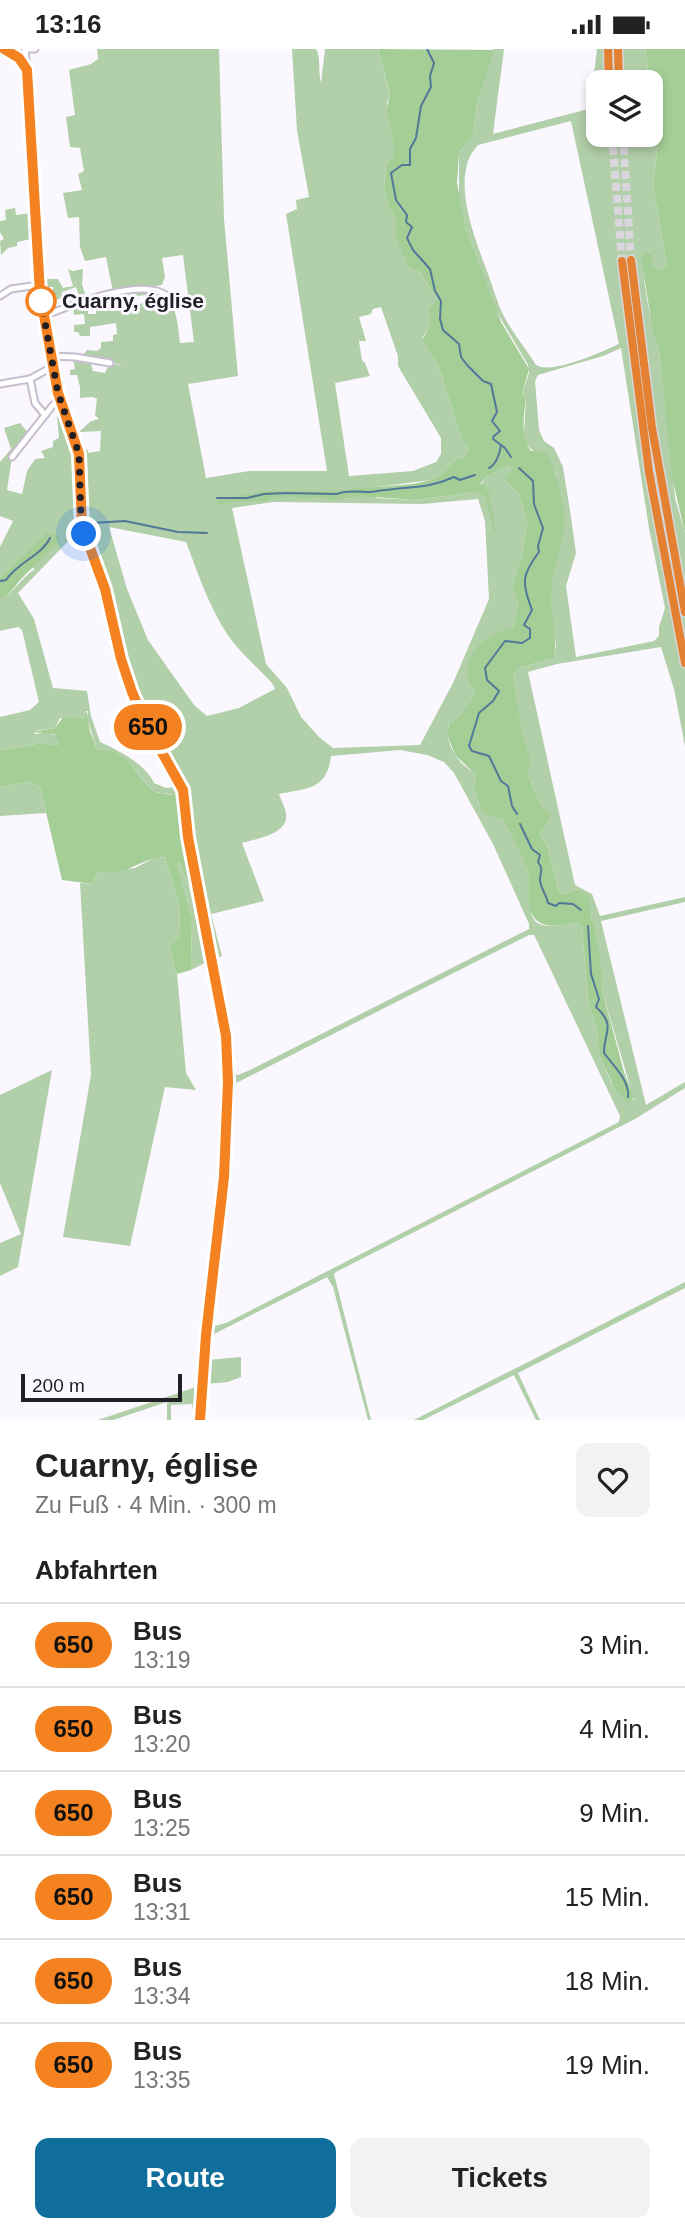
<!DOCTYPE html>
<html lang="de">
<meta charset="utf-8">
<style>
body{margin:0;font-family:Helvetica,sans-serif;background:#f2f2f2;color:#222;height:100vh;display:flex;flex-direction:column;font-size:26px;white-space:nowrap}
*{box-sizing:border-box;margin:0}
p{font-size:23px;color:#767676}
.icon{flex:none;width:38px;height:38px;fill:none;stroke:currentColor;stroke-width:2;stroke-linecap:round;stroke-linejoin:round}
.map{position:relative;height:1371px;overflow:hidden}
.details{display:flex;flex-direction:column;background:#fff;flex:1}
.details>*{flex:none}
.badge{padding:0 14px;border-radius:23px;font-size:24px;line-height:46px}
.tools{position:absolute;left:586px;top:21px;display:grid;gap:14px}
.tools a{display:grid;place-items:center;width:77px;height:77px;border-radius:14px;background:#fff;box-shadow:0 4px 10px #0003;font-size:35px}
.scale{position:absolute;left:21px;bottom:18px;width:161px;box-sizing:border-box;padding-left:7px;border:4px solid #211e24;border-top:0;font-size:19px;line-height:24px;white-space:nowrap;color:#211e24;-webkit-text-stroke:5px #fbf7fe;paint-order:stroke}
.you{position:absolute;width:35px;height:35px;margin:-18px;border:5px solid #fff;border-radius:50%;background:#1a73e8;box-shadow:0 0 0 10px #1a73e833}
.map>.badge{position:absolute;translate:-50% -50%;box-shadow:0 0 0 4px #fff}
h2{padding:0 35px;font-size:26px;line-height:63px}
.round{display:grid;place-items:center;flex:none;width:74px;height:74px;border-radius:14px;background:#f2f2f2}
.summary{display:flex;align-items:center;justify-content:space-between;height:119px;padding:0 35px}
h1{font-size:33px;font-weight:700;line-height:52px}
.button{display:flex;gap:14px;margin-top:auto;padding:14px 35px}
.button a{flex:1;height:80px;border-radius:14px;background:#106e9c;color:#fff;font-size:28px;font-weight:700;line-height:80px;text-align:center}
.button a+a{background:#f2f2f2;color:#222}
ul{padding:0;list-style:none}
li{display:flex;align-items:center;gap:21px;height:84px;padding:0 35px;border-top:2px solid #e0e0e0}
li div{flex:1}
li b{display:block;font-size:26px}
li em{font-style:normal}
li .badge{min-width:77px;font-weight:700;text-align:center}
.status{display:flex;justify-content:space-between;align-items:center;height:49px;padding:0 35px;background:#fff;direction:ltr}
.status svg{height:19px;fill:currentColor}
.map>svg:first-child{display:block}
.green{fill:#b1cfa8;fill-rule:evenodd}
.forest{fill:#a4ce96}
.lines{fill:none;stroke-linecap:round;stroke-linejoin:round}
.stream{stroke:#527899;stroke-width:2}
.highway-tunnel{stroke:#dad6dd;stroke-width:8;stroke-dasharray:8 4;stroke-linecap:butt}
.minor-casing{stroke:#c6bdce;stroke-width:9}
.highway-casing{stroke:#d7d6d8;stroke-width:11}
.minor{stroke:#fff;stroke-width:5}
.highway{stroke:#e48032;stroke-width:8}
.line-casing{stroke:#fff;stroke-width:16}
.line{stroke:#f58220;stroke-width:10}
.walk{stroke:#211e24;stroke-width:7;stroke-dasharray:0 12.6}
.stop-dot{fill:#fff;stroke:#f58220;stroke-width:3.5}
.labels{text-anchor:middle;stroke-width:6;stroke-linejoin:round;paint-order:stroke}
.stop-label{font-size:21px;font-weight:bold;fill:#211e24;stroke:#fbf7fe;text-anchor:start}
</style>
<div class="status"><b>13:16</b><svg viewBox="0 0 49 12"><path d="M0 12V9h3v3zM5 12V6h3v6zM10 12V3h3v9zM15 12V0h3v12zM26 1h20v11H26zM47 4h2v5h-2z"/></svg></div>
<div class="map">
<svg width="685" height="1371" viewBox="0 0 685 1371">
<rect width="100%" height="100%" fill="#fbf7fe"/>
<!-- green -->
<g class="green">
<path d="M97 0H219L224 170 238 327 188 335 206 429 249 422H327L286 165 297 160 296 151 309 148 297 81 292 0H316C321 7 318 23 321 34L325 0H378L390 46 387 54 394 98V106L386 116 384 142 389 159 396 170 410 220 420 223 431 242 439 249C433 261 430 259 431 274L423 288 439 318 461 389 468 398 469 402 462 409 456 410 441 425 431 431 377 438 376 449 414 451 475 443 488 427 509 417 514 419 505 428V431L519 445 527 473 521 510 512 536 518 555 513 580H506L470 633 474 646 459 668 449 675C445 685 451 703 459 711 463 717 471 721 476 726L473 739 482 762 491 767 502 771C512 784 523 805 527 821 538 856 512 887 577 874L582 878 588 953 597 981 599 1006 612 1035 634 1051 602 941 595 877C585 863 598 850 577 840L563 845 559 844 548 799 540 785 550 766 541 756 527 724 513 626 519 619 554 609 556 596 551 567V533L564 467 555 423 526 395 524 384 526 349 522 345 529 324 528 316 495 260 466 181 459 147V103L473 88 477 54 493 0H504L493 85 596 58 594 24 597 0H645L650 33H598V86H651V78L659 84 653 137 667 216 661 221 652 217V205L645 202C638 219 653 282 659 301L675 449 685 484V697L674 640 661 598 557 615 528 623 575 836 592 845 600 867 685 848V853L601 872 646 1056 685 1033V1039L635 1070 336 1223 334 1225 371 1371H368L333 1238 327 1228 212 1286 208 1311 241 1308V1328L228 1333 206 1335 205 1371H193V1364H201L200 1359 193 1360 192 1355 171 1356V1371H167V1353L113 1371H98L193 1339 197 1335 226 1041 223 987 209 912 191 921 192 869 178 819 179 813 197 861 196 849 179 776 178 750 170 745 155 743C141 731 132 711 113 703 108 700 102 702 97 700L87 669 88 662H85L83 670 60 669 55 679 35 682 34 685C45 684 55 681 59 693L57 697 42 694 0 701V668L30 661 39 653 22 581 18 578 0 582V550C15 543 21 529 35 520L19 511 0 529V498L13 472 0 467V413L11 400 4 379 20 374 30 386 12 408 7 441 22 445 27 422 35 410 45 409 41 402 53 398V392L59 389 57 368 65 365 78 401H88V404L100 402 101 382 79 383 91 372 99 370 95 366 97 350 93 348 80 349V338L77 326H70V321L75 320 73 309 90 312 93 322 105 324 110 314 126 317 83 306 87 301 97 302 101 299V293L113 292V286L117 285 116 274 90 278V287H80L78 283H74V276L85 275 84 265 74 266 73 258 88 252V265H96V256L93 255V251L111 248 113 260 119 259 117 249 126 258 156 251 155 245H152L124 249V243L137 241 164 244C177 258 178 276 180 294L194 293 183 206 162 209 165 228 162 236 113 243 106 208 85 212 80 198 79 168 68 169 63 144 82 141 78 125 84 122 80 99 70 98 66 68 75 66 69 21 91 15 98 10ZM571 72 619 295C602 303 551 326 536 316 527 301 515 287 506 271 498 257 494 241 488 225 476 192 448 127 478 96ZM381 258 398 307V317L441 389V405L436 413 413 422 349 427 335 334 370 327 365 314 362 311 359 292H366L359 268 371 265 373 260ZM621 299 649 479 665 559 659 578V587L654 592 576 608 566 537 576 504 571 468 563 418 554 399 544 392 539 381 535 332 538 326 603 307ZM478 450 485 472 489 550 453 634 420 696 333 699 319 688 301 668 287 639 266 615 232 459 273 453 422 455ZM109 478 186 493C200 529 212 568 237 598 248 610 260 622 272 634L275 640 239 659 207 667 194 656 148 591 127 540ZM78 482 82 487 106 558 125 634 145 681 176 738 166 739 154 734C145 715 120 702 100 693L91 667 87 642 53 639 34 570 18 544ZM400 701 427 706 444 713 454 724 493 795 529 875V880L250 1021 238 1026 234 1025 229 970 222 936 218 937 213 910 222 907 211 865 264 852 242 794C255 790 288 785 286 766 286 760 281 751 279 745 308 739 327 741 331 707ZM529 886H534L538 894 620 1067 619 1073 226 1274 212 1278 236 1034Z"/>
<polygon points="34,155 36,189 17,193 17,197 8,199 1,206 0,192 4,190 0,183 0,172 6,171 5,161 15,159 16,166 31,164 30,156"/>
<polygon points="68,220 73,222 83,220 82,235 86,248 80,250 76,238 62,243 63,249 47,253 49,262 47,263 44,247 53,246 53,238 43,238 42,230 58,230 63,239 73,237"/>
<polygon points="29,733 40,738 46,764 0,767 0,738"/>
<polygon points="165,808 180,859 179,887 169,897 177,925 186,1024 196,1041 165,1038 130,1197 63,1188 91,1026 80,834 93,835 97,822 135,819 154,809"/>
<polygon points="52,1021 18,1218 0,1227 0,1194 21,1185 0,1134 0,1046"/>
<polygon points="685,1233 685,1239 518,1324 540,1371 536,1371 514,1326 423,1371 414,1371"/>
</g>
<!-- forest -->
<g class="forest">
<path d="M378 0 494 1 477 54 473 88 459 103 457 134 466 181 501 273 529 320 522 345 526 349C524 365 520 388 531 402 535 402 543 402 546 405 554 411 565 461 565 472 563 497 551 520 551 546 550 568 558 587 554 609L519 619 513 626 522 684 531 713 527 724 541 756 551 766 540 785 548 799 559 844 563 845 577 840 587 845 590 852 591 869 595 877 601 919 602 941 624 1023 634 1048 629 1054 615 1040 599 1006 597 981 588 953 582 878 577 874C553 879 529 881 529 849 529 840 530 830 527 821 522 805 512 784 502 771L488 766 482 762 473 739 476 726 455 706 447 685 449 675 459 668 474 646C473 639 467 632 467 624 467 600 492 581 513 579L518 555 512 536 521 510 527 473 519 445 505 431V428L513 419 509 417 488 427 480 435H486V440L489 443 496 484H494L486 449 476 443 414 451 361 447 330 451 321 448 307 450 296 448 272 449 267 452 231 453 225 456 214 452 264 442H330L413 435 431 431 441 425 456 410 462 409 469 402 468 398 461 389 439 318 423 290 431 273 429 260 439 249 431 242 420 223 410 220 395 186 396 170 389 159 384 142 386 116 394 106V98L387 59 390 45Z"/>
<polygon points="645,0 685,0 685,484 672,428 659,301 653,283 642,215 642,206 645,202 652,205 652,217 661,221 667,216 653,137 659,84 651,78 654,58"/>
<path d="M47 484 58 487 60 491C48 504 36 515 24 527 15 536 12 544 0 550V529Z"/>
<path d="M86 660 90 682 97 700C103 702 108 700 114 703 132 711 140 731 155 743L173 746 178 749C181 788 193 825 198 863L179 813 178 819 192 869 191 921 177 925 169 897 179 887 180 859 165 808C138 809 130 828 97 822L93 835 62 831 40 738 29 733 0 738V701L42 694 57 697 59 693 54 685 32 683 55 679 63 668 83 670Z"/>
</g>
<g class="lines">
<!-- stream -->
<g class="stream">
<polyline points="427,0 434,14 430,27 431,38 421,57 416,89 410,100 410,116 402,116 391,124 396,151 407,166 406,173 412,178 407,189 413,201 430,220 435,242 441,252 440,270 443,281 459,295 461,308 467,316 483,332 491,335 497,363 492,372 500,382 494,387 493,390 505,399 511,408"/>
<path d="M489 419C496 416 500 404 501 396"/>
<path d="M217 449H247L264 445 286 444 337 445C347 441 360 443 370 443 375 443 380 441 386 441 413 437 427 440 454 428L460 431 475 426"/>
<polyline points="91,474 125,472 178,483 207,484"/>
<path d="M0 532 6 531C17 514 42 506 50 489"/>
<path d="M517 765 512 757 508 737 501 732 489 707 472 702 469 697 479 664 493 652 499 642 487 631 485 619 505 592 522 594 530 589V580L524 576 532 561C522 533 521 527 539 503L538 497 543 479 534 455 533 432 519 419"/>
<path d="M520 775 532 800 540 806 538 813C544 821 540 822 540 831 540 838 547 847 548 854L556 857 559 854 573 855 581 861"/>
<path d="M588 877 591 925 599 950 596 958C617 977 603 985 604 1004 613 1016 630 1032 628 1048"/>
</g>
<!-- highway-tunnel -->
<g class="highway-tunnel">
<polyline points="612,86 622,212"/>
<polyline points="623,86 631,211"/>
</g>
<defs>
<g id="minor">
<polyline points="4,0 14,5 25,17"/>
<polyline points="25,0 31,59 40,244 58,344 79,405 81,470 105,540 121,610 132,644 145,673 183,741 188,788 226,987 228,1033 224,1128 206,1286 200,1371"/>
<polyline points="25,0 35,0"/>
<polyline points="0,247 11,240 39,236"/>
<path d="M44 267C72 256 140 228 166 246"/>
<polyline points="51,307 75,308 110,314"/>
<polyline points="0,335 30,330"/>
<polyline points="45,366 35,354 30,330 52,318"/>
<polyline points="12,408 53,356 60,352"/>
</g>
<g id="highway">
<polyline points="608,0 609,33"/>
<polyline points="618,0 619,33"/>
<polyline points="631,211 652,379 685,563"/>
<polyline points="622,212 649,423 685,614"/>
</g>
</defs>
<!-- minor casing -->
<use href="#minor" class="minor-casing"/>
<!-- highway casing -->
<use href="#highway" class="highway-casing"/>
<!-- minor -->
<use href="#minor" class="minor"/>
<!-- highway -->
<use href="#highway" class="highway"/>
</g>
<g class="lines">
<defs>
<polyline id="line" points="4,0 19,9 27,21 40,244 58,344 79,405 82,477 105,540 121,610 132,643 145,673 183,741 188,788 226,987 228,1033 224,1128 206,1286 200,1371"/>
</defs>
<!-- line casing -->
<use href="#line" class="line-casing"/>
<!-- line -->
<use href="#line" class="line"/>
<!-- walk -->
<polyline class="walk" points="41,252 58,344 79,405 81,470 84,485"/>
</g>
<!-- markers -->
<circle class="stop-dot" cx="41" cy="252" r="14"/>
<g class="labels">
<!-- stop labels -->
<g class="stop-label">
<text x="62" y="259">Cuarny, église</text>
</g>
</g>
</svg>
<div class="tools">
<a><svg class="icon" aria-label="layers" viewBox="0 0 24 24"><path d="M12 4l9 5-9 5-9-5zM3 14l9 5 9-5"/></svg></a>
</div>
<div class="scale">200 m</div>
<div class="you" style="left:84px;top:485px"></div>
<b class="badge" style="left:148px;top:678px;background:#f58220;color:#111">650</b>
</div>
<section class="details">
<div class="summary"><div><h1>Cuarny, église</h1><p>Zu Fuß · 4 Min. · 300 m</p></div><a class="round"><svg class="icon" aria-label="heart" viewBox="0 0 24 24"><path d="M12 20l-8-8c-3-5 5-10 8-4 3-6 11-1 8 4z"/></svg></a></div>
<h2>Abfahrten</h2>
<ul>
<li><span class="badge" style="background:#f58220;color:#111">650</span><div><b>Bus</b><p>13:19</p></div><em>3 Min.</em></li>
<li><span class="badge" style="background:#f58220;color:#111">650</span><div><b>Bus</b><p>13:20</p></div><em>4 Min.</em></li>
<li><span class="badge" style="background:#f58220;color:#111">650</span><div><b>Bus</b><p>13:25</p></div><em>9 Min.</em></li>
<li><span class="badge" style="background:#f58220;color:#111">650</span><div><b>Bus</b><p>13:31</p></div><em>15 Min.</em></li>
<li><span class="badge" style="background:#f58220;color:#111">650</span><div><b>Bus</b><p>13:34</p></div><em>18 Min.</em></li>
<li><span class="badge" style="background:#f58220;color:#111">650</span><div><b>Bus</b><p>13:35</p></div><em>19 Min.</em></li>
</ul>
<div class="button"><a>Route</a><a>Tickets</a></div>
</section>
